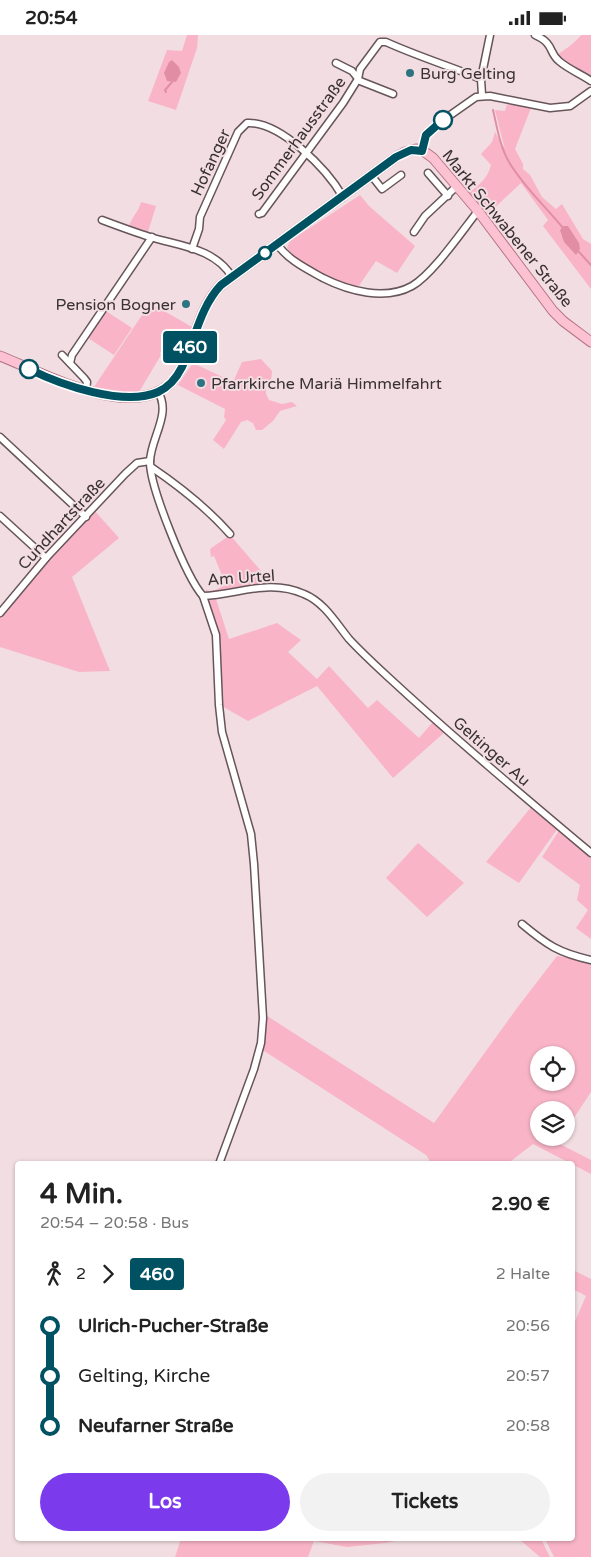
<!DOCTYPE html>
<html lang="de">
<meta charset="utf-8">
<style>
body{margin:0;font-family:"Varela Round",sans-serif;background:#f2f2f2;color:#222;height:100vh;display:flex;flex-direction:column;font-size:19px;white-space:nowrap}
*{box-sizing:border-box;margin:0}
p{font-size:16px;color:#767676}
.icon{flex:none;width:28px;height:28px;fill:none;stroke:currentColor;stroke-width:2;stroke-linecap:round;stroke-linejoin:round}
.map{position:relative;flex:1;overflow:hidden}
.sheet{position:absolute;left:15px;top:1126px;width:560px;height:380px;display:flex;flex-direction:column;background:#fff;border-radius:5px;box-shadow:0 1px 4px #0004}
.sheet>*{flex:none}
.badge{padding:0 10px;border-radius:4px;font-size:18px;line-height:32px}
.fabs{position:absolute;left:530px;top:1011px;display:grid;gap:10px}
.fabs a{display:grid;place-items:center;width:45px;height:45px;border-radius:50%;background:#fff;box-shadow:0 1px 4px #0004;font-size:25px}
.map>.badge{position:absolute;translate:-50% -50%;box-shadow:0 0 0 2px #fff}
.legs{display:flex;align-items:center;gap:8px;height:55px;padding:0 25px;font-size:16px}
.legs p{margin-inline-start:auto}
.head{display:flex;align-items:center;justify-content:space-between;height:85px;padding:0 25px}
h1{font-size:28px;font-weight:700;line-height:38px}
.action{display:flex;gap:10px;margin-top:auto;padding:10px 25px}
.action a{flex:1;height:58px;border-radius:30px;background:#7c3aed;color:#fff;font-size:20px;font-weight:700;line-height:58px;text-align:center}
.action a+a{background:#f2f2f2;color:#222}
ul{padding:0 25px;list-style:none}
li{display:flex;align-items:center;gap:18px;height:50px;font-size:19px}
li i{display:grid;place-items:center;width:8px;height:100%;margin:0 6px;background:currentColor}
li i::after{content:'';width:12px;height:12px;margin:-6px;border:4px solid;border-radius:50%;background:#fff}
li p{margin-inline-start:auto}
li:first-child i{background:linear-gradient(#0000 50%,currentColor 0)}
li:last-child i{background:linear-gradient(currentColor 50%,#0000 0)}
.status{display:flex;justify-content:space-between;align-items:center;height:35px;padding:0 25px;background:#fff;direction:ltr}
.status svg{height:14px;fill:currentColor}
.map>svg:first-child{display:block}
.green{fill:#f9b5c7;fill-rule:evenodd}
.water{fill:#e18ea5}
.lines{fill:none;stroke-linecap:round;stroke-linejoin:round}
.stream{stroke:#e18ea5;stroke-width:2}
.minor-casing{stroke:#665559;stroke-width:9}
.major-casing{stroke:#b67587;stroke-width:11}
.minor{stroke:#fff;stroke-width:6}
.major{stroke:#fcc2d2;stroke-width:9}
.line-1-casing{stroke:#fff;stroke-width:11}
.line-1{stroke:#005262;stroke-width:8}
.poi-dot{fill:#2d7380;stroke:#f2dde2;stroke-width:2}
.stop-1-dot{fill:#fff;stroke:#005262;stroke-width:2.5}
.labels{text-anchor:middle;stroke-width:4;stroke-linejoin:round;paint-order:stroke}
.poi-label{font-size:16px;fill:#393133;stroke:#f2dde2;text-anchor:start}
.street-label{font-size:16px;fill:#393133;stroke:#f2dde2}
</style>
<div class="status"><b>20:54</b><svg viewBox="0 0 49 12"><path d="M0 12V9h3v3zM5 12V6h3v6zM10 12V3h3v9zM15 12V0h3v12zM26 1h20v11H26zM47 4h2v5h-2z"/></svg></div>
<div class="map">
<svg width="591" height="1522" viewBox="0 0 591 1522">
<rect width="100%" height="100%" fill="#f2dde2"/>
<!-- green -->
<g class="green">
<polygon points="187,0 198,0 197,13 176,75 148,66 167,15 182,16"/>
<path d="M581 0H591V44L558 23V19C565 15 576 7 581 0Z"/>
<path d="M507 69 531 73 515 114 523 129V134L530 140 542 162 556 174 562 169 583 204 591 209V254L543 191 548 185 521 148 488 179 469 158C479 150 488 143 491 130L481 119 492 107 495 97 503 111 506 112 504 111 495 75 505 76Z"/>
<path d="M360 160 369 171 415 211 397 238 376 226 356 255C333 245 301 234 287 213L290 206Z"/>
<path d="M141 167 156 171 148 197 129 191C132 182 139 176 141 167Z"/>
<polygon points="150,268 192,292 187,306 172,297 168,303 174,307 166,319 161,316 160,319 161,320 139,357 125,357 94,352"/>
<polygon points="106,276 132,293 114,320 88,303"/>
<polygon points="261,324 272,336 271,347 266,352 266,359 269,365 282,369 292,367 297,371 280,376 273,386 262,395 256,395 253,388 247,385 241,387 224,414 213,405 226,385 224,382 225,374 178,350 193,328 233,347 242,327"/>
<polygon points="93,474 119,503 72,542 110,636 79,637 0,612 0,583 9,570 46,525 89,483"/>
<polygon points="230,500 261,536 256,541 260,549 213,558 206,557 206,554 208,556 215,555 226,550 214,521 211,522 210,514"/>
<polygon points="211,564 216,564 229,604 277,588 301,605 288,617 317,644 329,631 368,673 377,665 419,703 433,687 446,696 393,743 317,651 248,686 220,670 218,598 207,567"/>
<polygon points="532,771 558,793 519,848 486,827"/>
<polygon points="560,794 591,820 591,904 576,893 588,875 577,865 580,850 542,822"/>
<polygon points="418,808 464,848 427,882 386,843"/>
<path d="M557 921 591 926V1057L566 1095V1075H539V1102L562 1103 558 1108 591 1125V1139L533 1109 507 1129H432L426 1120 261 1014 264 979 434 1088 517 973ZM539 1020H566V1048H539Z"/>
<polygon points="573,1235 591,1244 591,1522 554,1522 545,1504 572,1504 573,1291 586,1261 573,1254"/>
<polygon points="181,1504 406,1504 385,1508 347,1512 314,1506 308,1522 175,1522"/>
<polygon points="519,1504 541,1504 550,1522 540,1522"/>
</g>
<!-- water -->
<g class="water">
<polygon points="172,25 179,32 181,38 176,47 167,46 164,38 169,27"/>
<polygon points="564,191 568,191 579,208 580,214 576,220 564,207 560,195"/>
</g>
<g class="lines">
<!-- stream -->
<g class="stream">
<polyline points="166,57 165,55 172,47"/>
<path d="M493 75C497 92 500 112 509 127 523 151 545 171 563 193"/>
<polyline points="579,217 591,230"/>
</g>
<defs>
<g id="minor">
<path d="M535 0C555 9 548 17 559 26 568 34 581 39 591 46"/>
<polyline points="336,28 352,36 360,46 393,59"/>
<polyline points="482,60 481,44 490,0"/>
<polyline points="422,115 426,100 439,88 476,62 490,61 550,73 570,71 591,56"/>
<polyline points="428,138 448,161"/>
<polyline points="371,140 382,154 401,140"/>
<path d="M259 179 262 178 343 68 358 44 360 34 380 7H386C417 21 449 31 481 44"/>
<path d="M102 185C118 191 134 197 150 202 179 211 215 213 232 242"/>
<polyline points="414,197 425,181 457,151"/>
<path d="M277 209C288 225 307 234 323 243 349 256 385 266 412 251 433 239 462 196 478 176"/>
<path d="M192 214 199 194 200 182 238 97 247 88C280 86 327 134 343 162"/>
<polyline points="62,320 84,343 87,347 86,355"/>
<polyline points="70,328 72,320 152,202"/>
<path d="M158 357C172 379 150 404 150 427 150 452 186 542 203 561 237 560 269 543 304 559 324 567 336 588 349 604 361 617 374 629 387 641 453 702 522 760 591 818"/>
<polyline points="0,402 86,482"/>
<path d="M151 432C179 451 207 473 230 499"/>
<polyline points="0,481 46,523"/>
<polyline points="203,561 216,600 219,670 222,697 251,799 254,829 263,983 261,1008 254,1034 219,1129"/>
<polyline points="0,578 46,523 125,439 137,428 150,426"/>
<path d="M522 889C547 910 559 918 591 925"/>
</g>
<path id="major" d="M0 321C46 339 151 398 182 332 195 305 200 271 221 250L396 122 405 117 416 114 422 115 433 123 478 176 553 276 563 286 591 307"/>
</defs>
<!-- minor casing -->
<use href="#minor" class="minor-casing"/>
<!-- major casing -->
<use href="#major" class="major-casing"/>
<!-- minor -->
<use href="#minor" class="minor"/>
<!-- major -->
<use href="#major" class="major"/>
</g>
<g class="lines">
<defs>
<path id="line-1" d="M29 334C61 350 124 372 158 357 169 352 177 342 182 332 195 305 200 272 221 250L396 122 411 115 422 116 426 100 443 85"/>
</defs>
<!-- line-1 casing -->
<use href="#line-1" class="line-1-casing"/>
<!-- line-1 -->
<use href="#line-1" class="line-1"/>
</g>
<!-- markers -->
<g class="poi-dot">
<circle cx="410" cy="38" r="5"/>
<circle cx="186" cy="269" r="5"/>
<circle cx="201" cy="348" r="5"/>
</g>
<g class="stop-1-dot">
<circle cx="443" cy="85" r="9"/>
<circle cx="265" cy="218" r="6"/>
<circle cx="29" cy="334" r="9"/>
</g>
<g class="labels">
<!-- poi labels -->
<g class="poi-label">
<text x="420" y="44">Burg Gelting</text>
<text x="176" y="275" text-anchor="end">Pension Bogner</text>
<text x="211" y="354">Pfarrkirche Mariä Himmelfahrt</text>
</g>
<!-- street labels -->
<g class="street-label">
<text transform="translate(298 103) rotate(-54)" y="6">Sommerhausstraße</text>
<text transform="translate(210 127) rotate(-65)" y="6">Hofanger</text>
<text transform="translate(508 193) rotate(51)" y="6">Markt Schwabener Straße</text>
<text transform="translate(61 488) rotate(-47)" y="6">Cundhartstraße</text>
<text transform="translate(241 542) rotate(-4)" y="6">Am Urtel</text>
<text transform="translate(492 716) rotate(41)" y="6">Geltinger Au</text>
</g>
</g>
</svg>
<div class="fabs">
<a><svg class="icon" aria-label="locate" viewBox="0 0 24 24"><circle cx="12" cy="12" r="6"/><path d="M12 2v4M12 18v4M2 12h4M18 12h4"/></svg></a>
<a><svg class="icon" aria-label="layers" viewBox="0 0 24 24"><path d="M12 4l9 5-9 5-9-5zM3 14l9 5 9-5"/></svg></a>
</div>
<b class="badge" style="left:190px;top:312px;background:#005262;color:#fff">460</b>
<section class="sheet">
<div class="head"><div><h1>4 Min.</h1><p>20:54 – 20:58 · Bus</p></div><b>2.90 €</b></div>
<div class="legs"><svg class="icon" aria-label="walk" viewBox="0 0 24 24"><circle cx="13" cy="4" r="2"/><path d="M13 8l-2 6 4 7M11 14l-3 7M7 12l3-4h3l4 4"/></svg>2<svg class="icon" aria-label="forward" viewBox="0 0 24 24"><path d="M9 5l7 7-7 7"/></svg><b class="badge" style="background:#005262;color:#fff">460</b><p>2 Halte</p></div>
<ul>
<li><i style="color:#005262"></i><b>Ulrich-Pucher-Straße</b><p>20:56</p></li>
<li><i style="color:#005262"></i><span>Gelting, Kirche</span><p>20:57</p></li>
<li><i style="color:#005262"></i><b>Neufarner Straße</b><p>20:58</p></li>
</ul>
<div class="action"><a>Los</a><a>Tickets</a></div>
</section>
</div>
